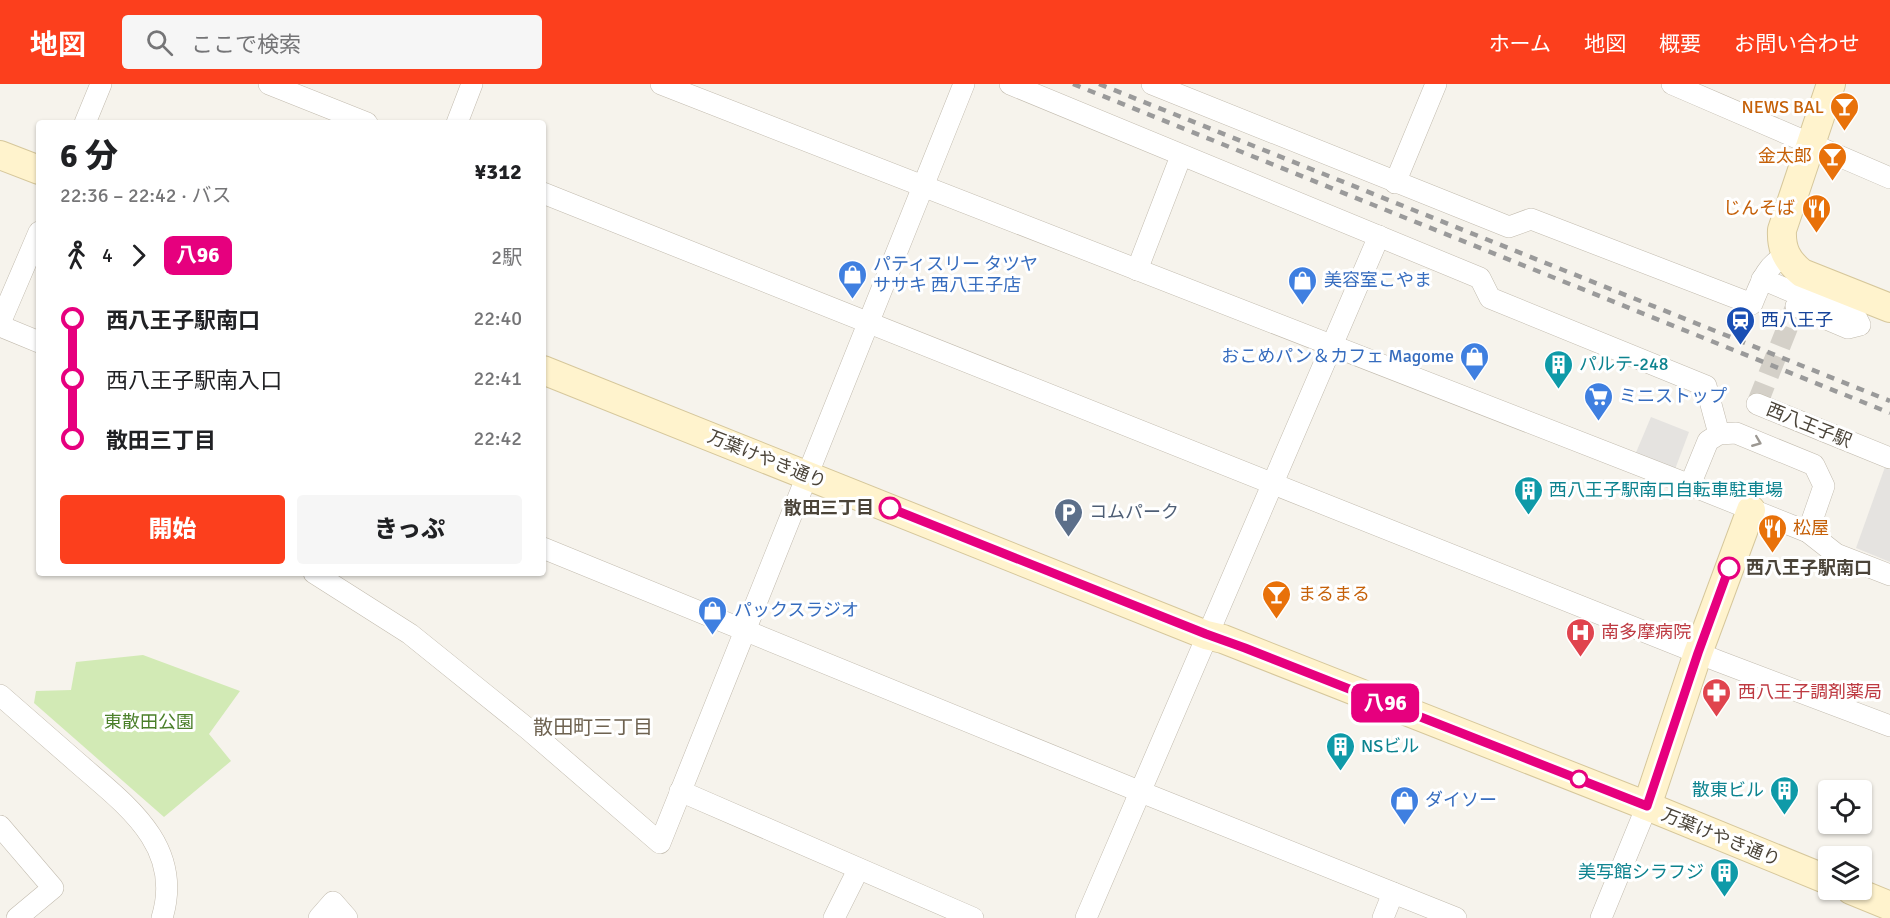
<!DOCTYPE html>
<html lang="ja">
<meta charset="utf-8">
<style>
body{margin:0;font-family:Signika,"Noto Sans JP",sans-serif;background:#f6f6f6;color:#202124;height:100vh;display:flex;flex-direction:column;font-size:22px;white-space:nowrap}
*{box-sizing:border-box;margin:0}
p{font-size:20px;color:#757577}
.icon{flex:none;width:33px;height:33px;fill:none;stroke:currentColor;stroke-width:2;stroke-linecap:round;stroke-linejoin:round}
.map{position:relative;flex:1;overflow:hidden}
.panel{position:absolute;left:36px;top:36px;width:510px;height:456px;display:flex;flex-direction:column;background:#fff;border-radius:6px;box-shadow:0 2px 4px #0004}
.panel>*{flex:none}
.badge{padding:0 12px;border-radius:9px;font-size:21px;line-height:39px}
.buttons{position:absolute;left:1818px;top:696px;display:grid;gap:12px}
.buttons a{display:grid;place-items:center;width:54px;height:54px;border-radius:6px;background:#fff;box-shadow:0 2px 4px #0004;font-size:30px}
.map>.badge{position:absolute;translate:-50% -50%;box-shadow:0 0 0 3px #fff}
.legs{display:flex;align-items:center;gap:9px;height:66px;padding:0 24px;font-size:20px}
.legs p{margin-inline-start:auto}
.head{display:flex;align-items:center;justify-content:space-between;height:102px;padding:0 24px}
h1{font-size:33px;font-weight:800;line-height:45px}
.cta{display:flex;gap:12px;margin-top:auto;padding:12px 24px}
.cta a{flex:1;height:69px;border-radius:6px;background:#fc3f1d;color:#fff;font-size:24px;font-weight:800;line-height:69px;text-align:center}
.cta a+a{background:#f6f6f6;color:#202124}
ul{padding:0 24px;list-style:none}
li{display:flex;align-items:center;gap:21px;height:60px;font-size:22px}
li i{display:grid;place-items:center;width:9px;height:100%;margin:0 8px;background:currentColor}
li i::after{content:'';width:15px;height:15px;margin:-8px;border:4px solid;border-radius:50%;background:#fff}
li p{margin-inline-start:auto}
li:first-child i{background:linear-gradient(#0000 50%,currentColor 0)}
li:last-child i{background:linear-gradient(currentColor 50%,#0000 0)}
header{display:flex;align-items:center;gap:36px;box-sizing:border-box;height:84px;padding:0 30px;background:#fc3f1d;color:#fff}
header strong{font-size:28px}
nav{display:flex;gap:33px;margin-inline-start:auto;font-size:21px}
.search{width:420px;height:54px;background:#f6f6f6;display:flex;align-items:center;gap:15px;box-sizing:border-box;padding:0 21px;border-radius:6px;color:#757577;font-size:22px}
.map>svg:first-child{display:block}
.green{fill:#d2eab5}
.parking{fill:#e5e3e0}
.lines{fill:none;stroke-linecap:round;stroke-linejoin:round}
.street-tunnel{stroke:#d4d0c8;stroke-width:21;stroke-dasharray:21 10;stroke-linecap:butt}
.street-casing{stroke:#c2bbae;stroke-width:22}
.secondary-casing{stroke:#d6c79b;stroke-width:30}
.street{stroke:#fff;stroke-width:21}
.secondary{stroke:#fff3cd;stroke-width:28}
.rail{stroke:#9a9a9a;stroke-width:4.5;stroke-dasharray:8 8;stroke-linecap:butt}
.oneway{stroke:#9c9892}
.line-1-casing{stroke:#fff;stroke-width:14}
.line-1{stroke:#e6007e;stroke-width:9}
.stop-1-dot{fill:#fff;stroke:#e6007e;stroke-width:3}
.labels{text-anchor:middle;stroke-width:6;stroke-linejoin:round;paint-order:stroke}
.food-label{font-size:18px;fill:#c56008;stroke:#fff;text-anchor:end}
.shop-label{font-size:18px;fill:#366cbe;stroke:#fff;text-anchor:start}
.transit-label{font-size:18px;fill:#164399;stroke:#fff;text-anchor:start}
.culture-label{font-size:18px;fill:#0d838f;stroke:#fff;text-anchor:start}
.street-label{font-size:18px;fill:#4b4439;stroke:#fff}
.stop-label{font-size:18px;font-weight:bold;fill:#4b4439;stroke:#fff;text-anchor:end}
.service-label{font-size:18px;fill:#4e5e75;stroke:#fff;text-anchor:start}
.health-label{font-size:18px;fill:#be3a42;stroke:#fff;text-anchor:start}
.park-label{font-size:18px;fill:#4a7f2a;stroke:#fff}
.neighbourhood-label{font-size:20px;fill:#6e6250;stroke:#fff}
</style>
<header>
<strong>地図</strong>
<div class="search"><svg class="icon" aria-label="search" viewBox="0 0 24 24"><circle cx="10" cy="10" r="6"/><path d="M15 15l6 6"/></svg>ここで検索</div>
<nav><a>ホーム</a><a>地図</a><a>概要</a><a>お問い合わせ</a></nav>
</header>
<div class="map">
<svg width="1890" height="834" viewBox="0 0 1890 834">
<rect width="100%" height="100%" fill="#f6f3ec"/>
<!-- green -->
<polygon class="green" points="143,571 240,607 209,650 231,677 164,733 34,619 36,607 71,606 76,578"/>
<!-- parking -->
<g class="parking">
<polygon points="1651,333 1689,348 1674,388 1632,378"/>
<polygon points="1885,383 1890,385 1890,478 1856,464"/>
</g>
<g class="lines">
<!-- street-tunnel -->
<polyline class="street-tunnel" points="1757,320 1796,222"/>
<defs>
<g id="street">
<polyline points="269,0 367,39"/>
<polyline points="661,0 1690,401 1808,448 1836,470 1890,491"/>
<polyline points="1010,0 1480,194 1490,214 1706,302 1719,350"/>
<path d="M1152 0 1509 143 1531 135 1752 220C1760 201 1766 180 1786 172"/>
<polyline points="1672,0 1890,94"/>
<polyline points="85,39 101,0"/>
<polyline points="457,39 472,0"/>
<polyline points="1395,99 1436,0"/>
<polyline points="543,109 1718,577 1890,642"/>
<polyline points="1137,186 1181,72"/>
<polyline points="1762,195 1857,235 1860,241 1848,244 1796,222"/>
<polyline points="0,239 39,148"/>
<polyline points="0,242 39,258"/>
<polyline points="1757,320 1890,374"/>
<polyline points="1690,401 1708,357 1719,350 1736,349 1814,381 1824,402 1808,448"/>
<polyline points="543,464 1141,708 1456,834"/>
<polyline points="314,489 410,550 528,645 660,759 964,0"/>
<path d="M0 611C26 634 53 657 79 680 126 721 184 762 162 834"/>
<polyline points="680,707 973,834"/>
<polyline points="0,742 53,804 17,834"/>
<polyline points="319,834 333,818 347,834"/>
<polyline points="834,834 858,786"/>
<polyline points="1086,834 1379,152"/>
<polyline points="1383,834 1393,809"/>
<polyline points="1601,834 1647,722"/>
</g>
<g id="secondary">
<path d="M1831 0 1782 146C1781 165 1787 177 1802 189L1890 224"/>
<polyline points="0,71 39,86"/>
<polyline points="543,286 1206,551 1223,555 1647,722 1828,796"/>
<polyline points="1647,722 1698,569 1751,426"/>
<polyline points="1851,806 1890,822"/>
</g>
</defs>
<!-- street casing -->
<use href="#street" class="street-casing"/>
<!-- secondary casing -->
<use href="#secondary" class="secondary-casing"/>
<!-- street -->
<use href="#street" class="street"/>
<!-- secondary -->
<use href="#secondary" class="secondary"/>
<!-- rail -->
<g class="rail">
<polyline points="1073,0 1890,329"/>
<polyline points="1099,0 1890,317"/>
</g>
</g>
<!-- one-way arrows -->
<defs><path id="oneway-chevron" d="M-2-3.5L2.5 0L-2 3.5" fill="none" stroke-width="1.6" stroke-linecap="round" stroke-linejoin="round" transform="scale(1.5)"/></defs>
<use class="oneway" href="#oneway-chevron" transform="translate(1757 358) rotate(22)"/>
<g class="lines">
<defs>
<polyline id="line-1" points="890,424 1206,550 1245,564 1647,722 1698,569 1729,484"/>
</defs>
<!-- line-1 casing -->
<use href="#line-1" class="line-1-casing"/>
<!-- line-1 -->
<use href="#line-1" class="line-1"/>
</g>
<!-- icons -->
<defs>
<symbol id="bar-pin" viewBox="-11 -11 22 30"><path d="M0 17L-7.5 6A9.5 9.5 0 1 1 7.5 6Z" fill="#e8710a" stroke="#fff"/><path d="M-6-5H6L.8 .8V4.5H3.5V6h-7V4.5H-.8V.8Z" fill="#fff"/></symbol>
<symbol id="restaurant-pin" viewBox="-11 -11 22 30"><path d="M0 17L-7.5 6A9.5 9.5 0 1 1 7.5 6Z" fill="#e8710a" stroke="#fff"/><path d="M-5-6h1v4h1v-4h1v4h1v-4h1v5L-1.5 .5V6h-2V.5L-5-1ZM5-6V6H3V1.5H1.5Q1.5-4 5-6Z" fill="#fff"/></symbol>
<symbol id="shop-pin" viewBox="-11 -11 22 30"><path d="M0 17L-7.5 6A9.5 9.5 0 1 1 7.5 6Z" fill="#3f7fe0" stroke="#fff"/><path d="M-5-2.5h2.3a2.7 3.5 0 0 1 5.4 0H5L5.5 6h-11ZM-1.5-2.5h3a1.5 2.3 0 0 0-3 0Z" fill="#fff"/></symbol>
<symbol id="station-pin" viewBox="-11 -11 22 30"><path d="M0 17L-7.5 6A9.5 9.5 0 1 1 7.5 6Z" fill="#1a4fb4" stroke="#fff"/><path d="M-3-6H3Q5-6 5-4V2Q5 4 3 4L4.5 6H3L1.5 4h-3L-3 6H-4.5L-3 4Q-5 4-5 2V-4Q-5-6-3-6ZM-3.5-4v3h7v-3ZM-3.5 1v1.5H-2V1ZM2 1v1.5H3.5V1Z" fill="#fff"/></symbol>
<symbol id="building-pin" viewBox="-11 -11 22 30"><path d="M0 17L-7.5 6A9.5 9.5 0 1 1 7.5 6Z" fill="#0f9aa8" stroke="#fff"/><path d="M-4-6H4V6H1V3H-1V6H-4ZM-2.5-4.3h1.7v1.8h-1.7ZM.8-4.3h1.7v1.8H.8ZM-2.5-1h1.7V.8h-1.7ZM.8-1h1.7V.8H.8Z" fill="#fff"/></symbol>
<symbol id="supermarket-pin" viewBox="-11 -11 22 30"><path d="M0 17L-7.5 6A9.5 9.5 0 1 1 7.5 6Z" fill="#3f7fe0" stroke="#fff"/><path d="M-6-5.5h2.5l.6 2H6L4.5 2H-2.5L-4.4-4H-6ZM-1.5 3.2a1.3 1.3 0 1 0 .1 0ZM3 3.2a1.3 1.3 0 1 0 .1 0Z" fill="#fff"/></symbol>
<symbol id="parking-pin" viewBox="-11 -11 22 30"><path d="M0 17L-7.5 6A9.5 9.5 0 1 1 7.5 6Z" fill="#5c6f8a" stroke="#fff"/><path d="M-3.5-5.5H1a3.5 3.5 0 0 1 0 7H-1V5.5H-3.5ZM-1-3.4V-.6H.8a1.4 1.4 0 0 0 0-2.8Z" fill="#fff"/></symbol>
<symbol id="hospital-pin" viewBox="-11 -11 22 30"><path d="M0 17L-7.5 6A9.5 9.5 0 1 1 7.5 6Z" fill="#e0444e" stroke="#fff"/><path d="M-5-5h3v3.5h4V-5h3V5h-3V1.5h-4V5h-3Z" fill="#fff"/></symbol>
<symbol id="pharmacy-pin" viewBox="-11 -11 22 30"><path d="M0 17L-7.5 6A9.5 9.5 0 1 1 7.5 6Z" fill="#e0444e" stroke="#fff"/><path d="M-2-6h4v4h4v4h-4v4h-4v-4h-4v-4h4Z" fill="#fff"/></symbol>
</defs>
<g fill-rule="evenodd">
<use href="#bar-pin" x="1828" y="6" width="33" height="45"/>
<use href="#bar-pin" x="1816" y="56" width="33" height="45"/>
<use href="#restaurant-pin" x="1800" y="108" width="33" height="45"/>
<use href="#shop-pin" x="836" y="174" width="33" height="45"/>
<use href="#shop-pin" x="1286" y="180" width="33" height="45"/>
<use href="#station-pin" x="1724" y="220" width="33" height="45"/>
<use href="#shop-pin" x="1458" y="256" width="33" height="45"/>
<use href="#building-pin" x="1542" y="264" width="33" height="45"/>
<use href="#supermarket-pin" x="1582" y="296" width="33" height="45"/>
<use href="#building-pin" x="1512" y="390" width="33" height="45"/>
<use href="#parking-pin" x="1052" y="412" width="33" height="45"/>
<use href="#restaurant-pin" x="1756" y="428" width="33" height="45"/>
<use href="#bar-pin" x="1260" y="494" width="33" height="45"/>
<use href="#shop-pin" x="696" y="510" width="33" height="45"/>
<use href="#hospital-pin" x="1564" y="532" width="33" height="45"/>
<use href="#pharmacy-pin" x="1700" y="592" width="33" height="45"/>
<use href="#building-pin" x="1324" y="646" width="33" height="45"/>
<use href="#building-pin" x="1768" y="690" width="33" height="45"/>
<use href="#shop-pin" x="1388" y="700" width="33" height="45"/>
<use href="#building-pin" x="1708" y="772" width="33" height="45"/>
</g>
<!-- markers -->
<g class="stop-1-dot">
<circle cx="890" cy="424" r="10"/>
<circle cx="1729" cy="484" r="10"/>
<circle cx="1579" cy="695" r="8"/>
</g>
<g class="labels">
<!-- food labels -->
<g class="food-label">
<text x="1824" y="29">NEWS BAL</text>
<text x="1812" y="78">金太郎</text>
<text x="1795" y="130">じんそば</text>
<text x="1793" y="450" text-anchor="start">松屋</text>
<text x="1298" y="516" text-anchor="start">まるまる</text>
</g>
<!-- shop labels -->
<g class="shop-label">
<text x="873" y="186">パティスリー タツヤ<tspan x="873" dy="21">ササキ 西八王子店</tspan></text>
<text x="1324" y="202">美容室こやま</text>
<text x="1454" y="278" text-anchor="end">おこめパン＆カフェ Magome</text>
<text x="1619" y="318">ミニストップ</text>
<text x="734" y="532">パックスラジオ</text>
<text x="1425" y="722">ダイソー</text>
</g>
<!-- transit labels -->
<g class="transit-label">
<text x="1761" y="242">西八王子</text>
</g>
<!-- culture labels -->
<g class="culture-label">
<text x="1579" y="286">パルテ-248</text>
<text x="1549" y="412">西八王子駅南口自転車駐車場</text>
<text x="1361" y="668">NSビル</text>
<text x="1764" y="712" text-anchor="end">散東ビル</text>
<text x="1704" y="794" text-anchor="end">美写館シラフジ</text>
</g>
<!-- street labels -->
<g class="street-label">
<text transform="translate(1809 341) rotate(22)" y="6">西八王子駅</text>
<text transform="translate(767 375) rotate(22)" y="6">万葉けやき通り</text>
<text transform="translate(1721 753) rotate(22)" y="6">万葉けやき通り</text>
</g>
<!-- stop labels -->
<g class="stop-label">
<text x="874" y="430">散田三丁目</text>
<text x="1746" y="490" text-anchor="start">西八王子駅南口</text>
</g>
<!-- service labels -->
<g class="service-label">
<text x="1089" y="434">コムパーク</text>
</g>
<!-- health labels -->
<g class="health-label">
<text x="1601" y="554">南多摩病院</text>
<text x="1738" y="614">西八王子調剤薬局</text>
</g>
<!-- park labels -->
<g class="park-label">
<text x="149" y="644">東散田公園</text>
</g>
<!-- neighbourhood labels -->
<g class="neighbourhood-label">
<text x="593" y="650">散田町三丁目</text>
</g>
</g>
</svg>
<div class="buttons">
<a><svg class="icon" aria-label="locate" viewBox="0 0 24 24"><circle cx="12" cy="12" r="6"/><path d="M12 2v4M12 18v4M2 12h4M18 12h4"/></svg></a>
<a><svg class="icon" aria-label="layers" viewBox="0 0 24 24"><path d="M12 4l9 5-9 5-9-5zM3 14l9 5 9-5"/></svg></a>
</div>
<b class="badge" style="left:1385px;top:619px;background:#e6007e;color:#fff">八96</b>
<section class="panel">
<div class="head"><div><h1>6 分</h1><p>22:36 – 22:42 · バス</p></div><b>¥312</b></div>
<div class="legs"><svg class="icon" aria-label="walk" viewBox="0 0 24 24"><circle cx="13" cy="4" r="2"/><path d="M13 8l-2 6 4 7M11 14l-3 7M7 12l3-4h3l4 4"/></svg>4<svg class="icon" aria-label="forward" viewBox="0 0 24 24"><path d="M9 5l7 7-7 7"/></svg><b class="badge" style="background:#e6007e;color:#fff">八96</b><p>2駅</p></div>
<ul>
<li><i style="color:#e6007e"></i><b>西八王子駅南口</b><p>22:40</p></li>
<li><i style="color:#e6007e"></i><span>西八王子駅南入口</span><p>22:41</p></li>
<li><i style="color:#e6007e"></i><b>散田三丁目</b><p>22:42</p></li>
</ul>
<div class="cta"><a>開始</a><a>きっぷ</a></div>
</section>
</div>
